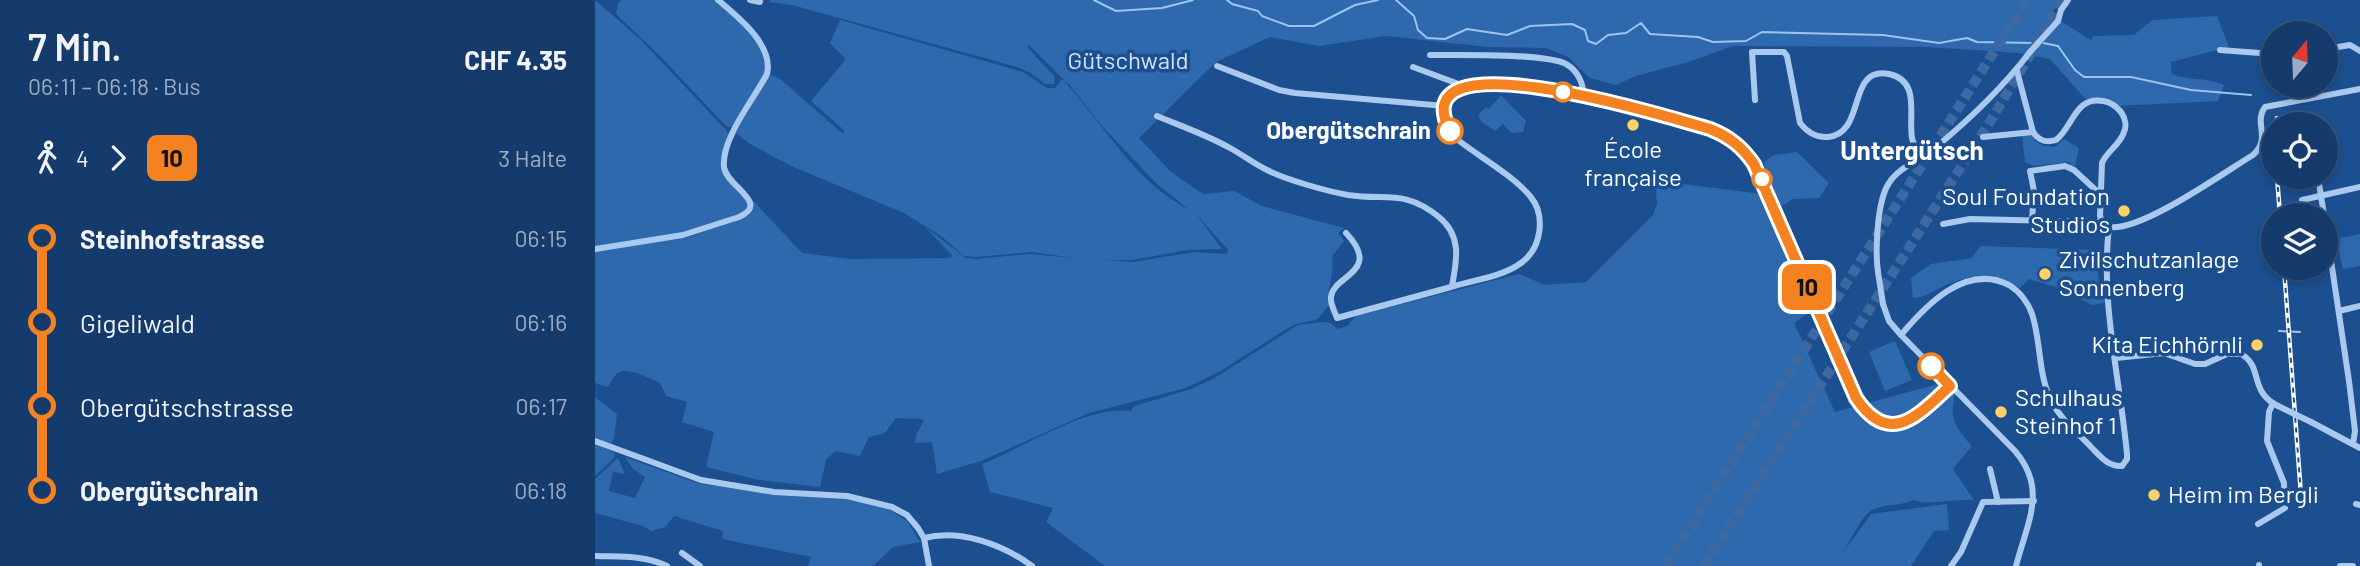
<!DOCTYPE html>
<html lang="de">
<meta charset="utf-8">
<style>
body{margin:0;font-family:Barlow,sans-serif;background:#214673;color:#f1f3f6;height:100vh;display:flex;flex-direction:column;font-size:26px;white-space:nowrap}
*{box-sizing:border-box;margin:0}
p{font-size:23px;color:#9dadc1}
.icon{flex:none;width:38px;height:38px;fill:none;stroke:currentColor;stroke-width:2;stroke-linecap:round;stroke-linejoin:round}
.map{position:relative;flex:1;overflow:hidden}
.drawer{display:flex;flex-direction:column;background:#143b6b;width:595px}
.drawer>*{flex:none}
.badge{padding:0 14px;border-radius:10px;font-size:24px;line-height:46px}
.needle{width:46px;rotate:19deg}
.controls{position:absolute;left:1666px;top:21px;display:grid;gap:14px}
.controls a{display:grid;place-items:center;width:77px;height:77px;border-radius:50%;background:#143b6b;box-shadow:0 4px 10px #0003,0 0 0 2px #33557e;font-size:35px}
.map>.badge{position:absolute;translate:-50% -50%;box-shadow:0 0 0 4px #fff}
.legs{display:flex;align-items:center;gap:10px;height:77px;padding:0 28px;font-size:23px}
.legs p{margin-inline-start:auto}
.summary{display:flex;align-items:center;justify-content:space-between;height:119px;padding:0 28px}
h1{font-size:38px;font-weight:600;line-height:52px}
ul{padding:0 28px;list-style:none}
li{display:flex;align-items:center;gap:24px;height:84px;font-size:26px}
li i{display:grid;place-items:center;width:10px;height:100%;margin:0 9px;background:currentColor}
li i::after{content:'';width:18px;height:18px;margin:-9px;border:5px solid;border-radius:50%;background:#143b6b}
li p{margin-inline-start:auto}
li:first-child i{background:linear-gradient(#0000 50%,currentColor 0)}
li:last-child i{background:linear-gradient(currentColor 50%,#0000 0)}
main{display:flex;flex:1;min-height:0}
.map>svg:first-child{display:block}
.green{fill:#2e69ad;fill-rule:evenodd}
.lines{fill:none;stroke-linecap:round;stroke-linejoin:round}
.stream{stroke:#9cc4f0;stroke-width:2}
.motorway-tunnel{stroke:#3d69a0;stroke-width:10;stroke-dasharray:10 5;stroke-linecap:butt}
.minor{stroke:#a9c9ee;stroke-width:6}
.rail-casing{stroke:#fff;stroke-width:4.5}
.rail{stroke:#1b4f8f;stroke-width:2;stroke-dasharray:5;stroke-linecap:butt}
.minor-bridge{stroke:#a9c9ee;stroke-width:6}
.line-1-casing{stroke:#fff;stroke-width:16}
.line-1{stroke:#f58220;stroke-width:10}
.stop-1-dot{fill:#fff;stroke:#f58220;stroke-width:3.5}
.poi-dot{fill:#ffd166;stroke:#1b4f8f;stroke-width:2.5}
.labels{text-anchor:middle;stroke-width:7;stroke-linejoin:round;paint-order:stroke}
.park-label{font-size:24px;fill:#cfe3fa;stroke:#1b4f8f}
.stop-label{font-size:24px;font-weight:bold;fill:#fff;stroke:#1b4f8f;text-anchor:end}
.poi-label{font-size:24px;fill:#fff;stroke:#1b4f8f;text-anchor:start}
.neighbourhood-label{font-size:26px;font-weight:bold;fill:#fff;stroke:#1b4f8f}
</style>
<main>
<section class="drawer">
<div class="summary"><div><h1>7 Min.</h1><p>06:11 – 06:18 · Bus</p></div><b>CHF 4.35</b></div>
<div class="legs"><svg class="icon" aria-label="walk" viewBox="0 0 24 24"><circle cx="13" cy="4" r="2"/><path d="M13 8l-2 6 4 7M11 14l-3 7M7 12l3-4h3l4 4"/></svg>4<svg class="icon" aria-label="forward" viewBox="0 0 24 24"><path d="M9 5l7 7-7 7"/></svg><b class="badge" style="background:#f58220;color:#111">10</b><p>3 Halte</p></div>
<ul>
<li><i style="color:#f58220"></i><b>Steinhofstrasse</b><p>06:15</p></li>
<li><i style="color:#f58220"></i><span>Gigeliwald</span><p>06:16</p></li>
<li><i style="color:#f58220"></i><span>Obergütschstrasse</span><p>06:17</p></li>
<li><i style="color:#f58220"></i><b>Obergütschrain</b><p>06:18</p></li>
</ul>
</section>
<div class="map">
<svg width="1765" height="566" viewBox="0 0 1765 566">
<rect width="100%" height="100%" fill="#1b4f8f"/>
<!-- green -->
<g class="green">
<polygon points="0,0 45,39 132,131 133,135 128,163 154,205 152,211 90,233 0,247"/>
<path d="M26 0H121C137 16 175 45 172 69 170 80 146 115 139 127H133L130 125 63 54 21 14 23 3Z"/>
<path d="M175 0H1465L1455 17 1460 21 1467 22 1496 40 1499 36 1539 35 1557 20 1622 16 1634 47 1576 62 1577 74C1594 81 1613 77 1629 85L1623 101 1521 106 1511 101 1493 102 1455 59 1425 53 1333 47 1138 46 1093 62 1041 76 1021 85 995 78 973 57 951 48 893 47 791 36 724 46 675 37 621 62 544 138 576 172 608 194 639 191 667 206 749 228 743 233 749 241 737 256C740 273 731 290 734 305L723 319 698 325 624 372 591 388 494 413 386 461 342 474 337 442 320 443 322 433 329 421 326 419 301 418 290 433 274 437 265 456 240 451 231 460 225 487 164 480 111 467 119 432 87 422 92 402 71 396 65 383C55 379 34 367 24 372 19 375 16 383 13 387L0 383V250L91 238 149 218C163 211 159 203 151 193L207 253 256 259 356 258 357 255 329 226 371 258 381 259 434 254 480 258 436 252 381 257 369 256 346 236 309 213 196 166 155 144 141 133 172 78 177 75 185 79 247 133 250 131 216 101 251 59 235 43 245 20 428 72 452 88H460L466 80 470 81 434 45 432 47 460 77 459 84H450L436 73 422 67 197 5 174 2ZM470 82 474 84 506 125 562 184 593 209C541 183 508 124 470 82ZM601 214 633 250 632 254 599 252 538 262 509 260H537L593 250 627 249Z"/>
<polygon points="906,95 931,121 928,132 917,133 908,124 900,131 887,122 883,115 891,107 894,109"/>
<path d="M1427 135H1436C1442 145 1448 146 1460 147L1469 139 1484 148 1480 166H1477L1474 162 1439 166 1430 162Z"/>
<path d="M1202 152 1234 183 1224 198 1198 199 1176 213 1232 300 1199 323 1240 412 1350 382 1360 394C1354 420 1361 428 1377 446L1358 469 1379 500C1359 498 1337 506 1318 500 1305 506 1292 504 1279 509 1267 513 1255 543 1247 554L1276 514 1352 504 1354 530 1339 531 1316 566H510L451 522 458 508 395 492 387 464C432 447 488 406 536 411L539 406 596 389 618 379 703 325 728 322 735 323 743 329 752 326 761 316 924 274 950 285 991 282 1058 215 1062 204 1061 189 1073 182 1167 194 1175 188 1169 162 1179 155Z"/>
<polygon points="1765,234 1765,266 1748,269 1741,239"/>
<path d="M1385 246 1501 250 1504 283 1509 288 1510 303 1497 305 1464 288 1434 279 1425 288C1398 273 1378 273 1349 286 1338 291 1331 297 1318 298L1316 278 1336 264 1377 258Z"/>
<polygon points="1300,341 1317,380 1290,391 1274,352"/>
<polygon points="0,397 22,414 19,439 16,443 0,439"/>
<polygon points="0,443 20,453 19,458 0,476"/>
<polygon points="30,457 105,484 245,497 293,509 312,521 325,542 298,547 278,566 213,566 216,557 127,539 128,531 79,516 70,527 56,531 48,526 0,513 0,479 23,458 30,474 18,472 14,491 40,498 50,477 38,469"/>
</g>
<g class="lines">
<!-- stream -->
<g class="stream">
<polyline points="499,0 521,11 567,8 598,0"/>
<polyline points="632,0 637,4 663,11 667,16 694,26 719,26 760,5 783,0"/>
<polyline points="801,0 819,16 823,30 832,38 850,39 872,29 912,35 935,26 977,24 990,30 993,41 1001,44 1013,35 1031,33 1046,23 1055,34 1103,37 1118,42 1151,41 1167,32 1288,35 1344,43 1372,38 1382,42 1439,43"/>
<polyline points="1448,43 1463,46 1480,70 1489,77 1536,77 1596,90 1656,95"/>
<polyline points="1684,331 1705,332"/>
</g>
<!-- motorway-tunnel -->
<g class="motorway-tunnel">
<polyline points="1071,566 1432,0"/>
<polyline points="1109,566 1393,125 1468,0"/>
</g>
<!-- minor -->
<g class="minor">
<polyline points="155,0 165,2"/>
<polyline points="1463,21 1466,10 1473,0"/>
<polyline points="1731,49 1755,45 1765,51"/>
<polyline points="1625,50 1678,54"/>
<path d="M835 55C862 55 952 53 971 64 982 70 989 83 988 96"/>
<polyline points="622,66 684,90 700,93 850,106"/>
<polyline points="818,67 861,83 866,88"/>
<path d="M1422 71 1438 132C1444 141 1451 143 1461 140 1478 127 1480 96 1508 101 1515 102 1521 106 1526 112 1530 118 1532 126 1529 132 1525 145 1512 151 1507 163L1505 216 1507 222 1514 227"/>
<path d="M1160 100 1157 52H1189L1192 56 1205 123C1212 132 1221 138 1233 137 1272 133 1251 66 1294 74 1326 81 1313 115 1317 138 1318 145 1323 151 1327 157"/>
<path d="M562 116C586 126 612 135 635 148 648 155 659 164 672 170 692 180 731 191 753 195 792 201 809 189 844 217 867 236 862 260 857 286"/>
<polyline points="1388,137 1438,132"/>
<polyline points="1723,177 1729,215"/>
<polyline points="1707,200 1765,187"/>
<polyline points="1437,220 1439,191 1435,171 1470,166 1479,170 1505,194"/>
<polyline points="1348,224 1375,219 1507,222"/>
<path d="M1514 227C1546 232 1628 173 1658 155 1677 138 1658 123 1670 107L1765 89"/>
<polyline points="1731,227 1754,381 1760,431 1758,444"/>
<path d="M751 233C788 272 738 275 736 297 735 304 740 312 742 318 780 308 818 297 856 287 878 280 907 277 926 263 947 248 951 215 935 196 916 174 886 158 863 140 854 129 845 116 852 102 857 91 867 86 878 84 894 80 914 84 931 86 994 94 1054 112 1115 129 1141 140 1154 154 1167 179L1260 398C1295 449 1324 415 1355 386"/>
<path d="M0 249 88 235 144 217C176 203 131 186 129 167 126 139 159 99 172 74 179 45 143 17 123 0"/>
<path d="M1283 272C1280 250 1282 201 1294 183 1304 167 1327 159 1341 147 1375 119 1408 87 1435 52"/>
<path d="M1288 304 1294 321 1306 335 1420 451C1453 489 1432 523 1421 566"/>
<polyline points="1744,311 1765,306"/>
<path d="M1306 335C1331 305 1371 263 1414 285 1424 291 1433 302 1437 314 1446 341 1443 372 1455 398 1463 417 1482 432 1496 447 1505 456 1513 467 1527 466L1532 459V454C1525 379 1505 302 1514 227"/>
<path d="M1521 358 1569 353 1600 364H1610L1632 354H1646C1669 367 1653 391 1683 406"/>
<polyline points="1716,422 1765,448"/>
<polyline points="0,441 106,480 179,492 252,496 297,507 312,515 323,528 329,538 334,566"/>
<polyline points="1395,469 1403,502"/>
<polyline points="1761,504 1765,505"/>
<polyline points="1663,524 1690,508 1689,483 1672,441 1674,412 1678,403"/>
<path d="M329 538C365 529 407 544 437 566"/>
<polyline points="87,553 105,566"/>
<path d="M0 556C24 557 50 555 72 566"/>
<polyline points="1664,565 1664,566"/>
<polyline points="1356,566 1366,552 1388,502 1439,501"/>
<polyline points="1745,566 1758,566"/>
</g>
<defs>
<g id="rail">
<polyline points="1682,118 1682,124"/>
<polyline points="1682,177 1685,215"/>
<polyline points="1689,268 1706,495"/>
</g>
</defs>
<!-- rail casing -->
<use href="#rail" class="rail-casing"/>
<!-- rail -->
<use href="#rail" class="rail"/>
<!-- minor-bridge -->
<g class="minor-bridge">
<polyline points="1435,52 1463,21"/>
<polyline points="1283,272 1288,304"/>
<polyline points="1683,406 1716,422"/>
</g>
</g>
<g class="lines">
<defs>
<path id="line-1" d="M855 131C803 31 1086 121 1115 129 1135 137 1147 147 1159 164L1261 398C1295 449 1324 414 1355 386L1336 366"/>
</defs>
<!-- line-1 casing -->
<use href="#line-1" class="line-1-casing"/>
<!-- line-1 -->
<use href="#line-1" class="line-1"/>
</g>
<!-- markers -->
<g class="stop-1-dot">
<circle cx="968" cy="92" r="9"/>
<circle cx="855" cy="131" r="12"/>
<circle cx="1167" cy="179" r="9"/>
<circle cx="1336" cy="366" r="12"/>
</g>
<g class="poi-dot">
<circle cx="1038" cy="125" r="7"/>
<circle cx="1529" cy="211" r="7"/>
<circle cx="1450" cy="274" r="7"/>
<circle cx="1662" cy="345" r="7"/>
<circle cx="1406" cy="412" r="7"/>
<circle cx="1559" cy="495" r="7"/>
</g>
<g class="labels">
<!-- park labels -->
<g class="park-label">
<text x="533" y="69">Gütschwald</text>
</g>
<!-- stop labels -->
<g class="stop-label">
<text x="836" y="139">Obergütschrain</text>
</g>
<!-- poi labels -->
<g class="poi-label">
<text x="1038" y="158" text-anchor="middle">École<tspan x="1038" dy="28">française</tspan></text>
<text x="1515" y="205" text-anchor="end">Soul Foundation<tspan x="1515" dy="28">Studios</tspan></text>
<text x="1464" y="268">Zivilschutzanlage<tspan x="1464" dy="28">Sonnenberg</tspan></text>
<text x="1648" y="353" text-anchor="end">Kita Eichhörnli</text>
<text x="1420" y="406">Schulhaus<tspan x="1420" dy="28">Steinhof 1</tspan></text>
<text x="1573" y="503">Heim im Bergli</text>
</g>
<!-- neighbourhood labels -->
<g class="neighbourhood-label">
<text x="1317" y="160">Untergütsch</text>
</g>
</g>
</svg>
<div class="controls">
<a><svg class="needle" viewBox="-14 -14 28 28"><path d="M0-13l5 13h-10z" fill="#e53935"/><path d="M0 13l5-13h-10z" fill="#9dadc1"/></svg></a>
<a><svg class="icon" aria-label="locate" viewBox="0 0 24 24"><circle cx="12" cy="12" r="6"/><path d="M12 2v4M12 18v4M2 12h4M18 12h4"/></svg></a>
<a><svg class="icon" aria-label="layers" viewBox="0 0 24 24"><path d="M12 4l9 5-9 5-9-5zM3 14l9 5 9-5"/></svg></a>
</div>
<b class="badge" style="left:1212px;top:287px;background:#f58220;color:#111">10</b>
</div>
</main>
